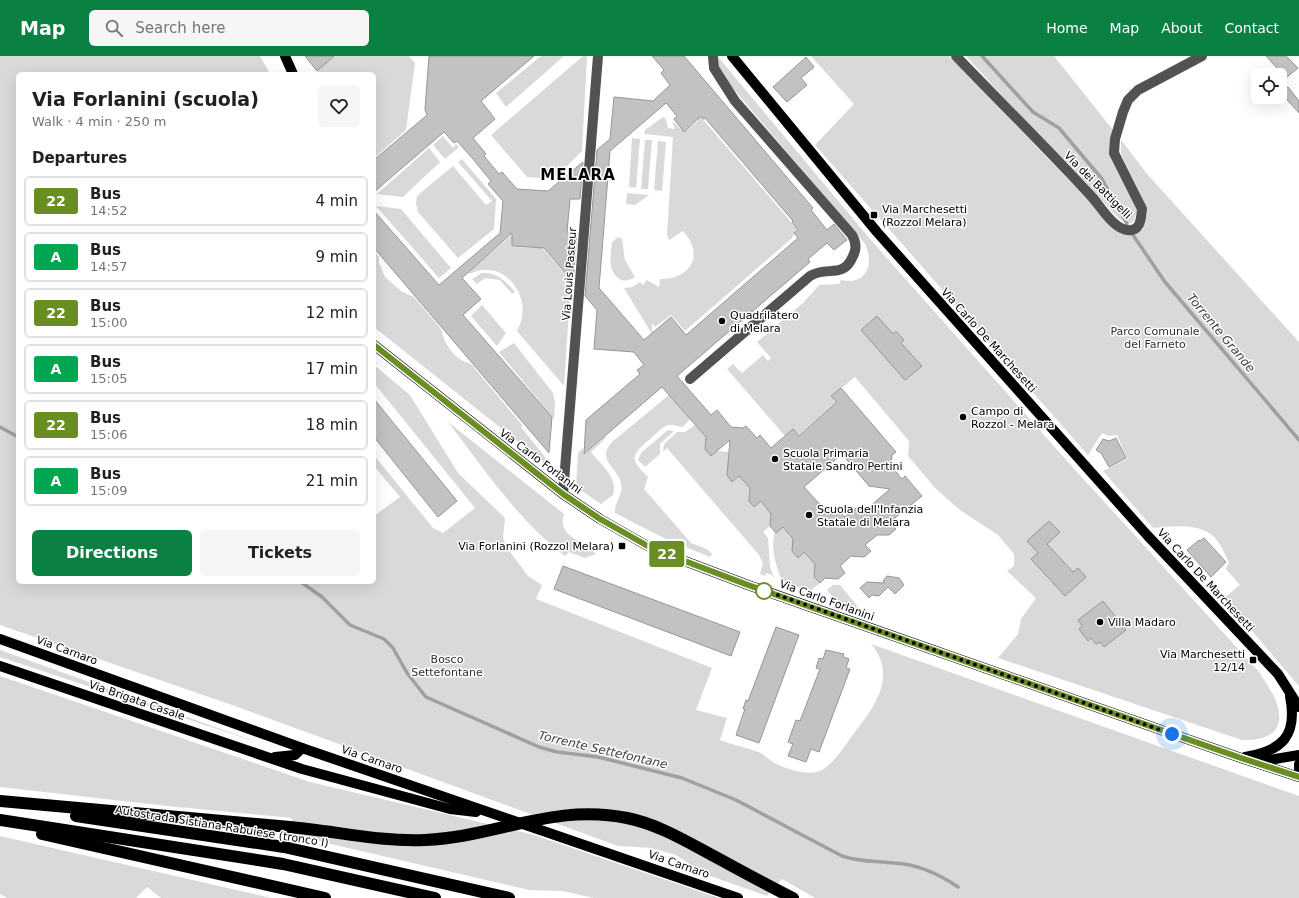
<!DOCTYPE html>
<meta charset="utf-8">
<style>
body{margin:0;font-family:"DejaVu Sans",sans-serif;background:#f6f6f6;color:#202124;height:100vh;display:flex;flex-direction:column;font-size:15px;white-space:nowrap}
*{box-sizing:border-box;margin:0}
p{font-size:13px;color:#757577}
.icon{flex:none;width:22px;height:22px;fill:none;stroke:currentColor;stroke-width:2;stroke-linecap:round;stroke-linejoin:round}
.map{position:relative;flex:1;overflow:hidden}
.sheet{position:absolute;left:16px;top:16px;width:360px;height:512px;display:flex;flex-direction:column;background:#fff;border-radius:6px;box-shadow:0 4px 16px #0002}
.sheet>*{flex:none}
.badge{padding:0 8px;border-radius:3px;font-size:14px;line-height:26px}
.fabs{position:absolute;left:1251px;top:12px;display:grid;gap:8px}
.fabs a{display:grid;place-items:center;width:36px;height:36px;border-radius:6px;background:#fff;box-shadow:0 4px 16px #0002;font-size:20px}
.you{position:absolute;width:20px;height:20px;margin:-10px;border:3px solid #fff;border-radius:50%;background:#1a73e8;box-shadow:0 0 0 6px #1a73e833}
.map>.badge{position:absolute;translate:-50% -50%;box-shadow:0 0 0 2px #fff}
h2{padding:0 16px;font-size:15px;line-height:36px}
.round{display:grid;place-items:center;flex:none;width:42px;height:42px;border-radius:6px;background:#f6f6f6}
.head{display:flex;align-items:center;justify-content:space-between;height:68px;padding:0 16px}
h1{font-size:19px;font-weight:700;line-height:30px}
.primary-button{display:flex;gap:8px;margin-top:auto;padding:8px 16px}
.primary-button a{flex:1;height:46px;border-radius:6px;background:#0b8043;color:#fff;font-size:16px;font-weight:700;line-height:46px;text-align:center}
.primary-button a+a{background:#f6f6f6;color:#202124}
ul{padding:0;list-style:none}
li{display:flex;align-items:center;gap:12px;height:50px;margin:0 8px 6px;padding:0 8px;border:2px solid #e0e0e0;border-radius:6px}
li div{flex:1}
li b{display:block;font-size:15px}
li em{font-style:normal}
li .badge{min-width:44px;font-weight:700;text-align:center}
header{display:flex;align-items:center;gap:24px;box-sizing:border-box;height:56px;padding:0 20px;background:#0b8043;color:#fff}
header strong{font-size:19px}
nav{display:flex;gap:22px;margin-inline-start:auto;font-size:14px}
.search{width:280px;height:36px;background:#f6f6f6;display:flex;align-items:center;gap:10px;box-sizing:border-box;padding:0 14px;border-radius:6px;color:#757577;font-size:15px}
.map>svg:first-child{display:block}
.green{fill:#d9d9d9}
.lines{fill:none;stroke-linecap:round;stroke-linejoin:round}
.stream{stroke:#a0a0a0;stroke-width:3.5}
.building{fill:#c2c2c2;stroke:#969696;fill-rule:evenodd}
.minor{stroke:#525252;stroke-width:10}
.major{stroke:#000;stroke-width:10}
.highway{stroke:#000;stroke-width:12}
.line-casing{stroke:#fff;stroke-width:9}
.line{stroke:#6b8e23;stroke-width:6}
.walk{stroke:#000;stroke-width:4;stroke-dasharray:0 7.2}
.poi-dot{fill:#000;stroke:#fff;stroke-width:1.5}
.stop-dot{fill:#fff;stroke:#6b8e23;stroke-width:2}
.labels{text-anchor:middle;stroke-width:3;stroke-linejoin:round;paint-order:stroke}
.street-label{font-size:11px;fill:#000;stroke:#fff}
.poi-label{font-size:11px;fill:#000;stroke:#fff;text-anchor:start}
.park-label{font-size:11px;fill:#303030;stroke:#fff}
.water-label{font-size:12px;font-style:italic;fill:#414141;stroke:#fff}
.district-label{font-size:15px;font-weight:bold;letter-spacing:1px;fill:#000;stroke:#fff}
</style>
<header>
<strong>Map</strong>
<div class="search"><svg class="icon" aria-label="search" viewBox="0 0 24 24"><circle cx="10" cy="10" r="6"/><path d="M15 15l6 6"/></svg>Search here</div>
<nav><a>Home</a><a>Map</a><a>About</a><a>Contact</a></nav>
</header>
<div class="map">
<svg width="1299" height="842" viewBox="0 0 1299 842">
<rect width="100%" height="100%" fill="#fff"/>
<!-- green -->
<g class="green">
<path d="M0 0H260L270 18H18V526H374V460L400 441 374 410V399L433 472 443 477 475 452 374 327V309L410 339 458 417 505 462 503 482 508 493 528 520 542 529 536 543 712 612 696 654 727 662 720 684C733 689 748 692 761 697 765 700 769 703 773 706 785 713 807 720 820 715 830 711 843 693 849 684 871 655 900 622 871 588L1299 740V842H815L782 823 767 840 705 818 676 799 652 792 618 790 235 650 0 569Z"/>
<polygon points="334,0 409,0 415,7 406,74 374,102 374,18 320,18 317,15"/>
<polygon points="541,0 564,0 506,51 496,37"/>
<polygon points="583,0 587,0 582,95 554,123 527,121 491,79"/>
<path d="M811 0H949L1115 172C1128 180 1130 182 1143 173L1147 158 1144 146 1121 98V84L1148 119 1299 286V630L1224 542 1240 529 1226 513 1229 506C1224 497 1220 486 1212 479 1197 467 1171 470 1153 472L1103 415 1127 403 1117 379 1109 380 1102 377 1088 399 815 89 854 48Z"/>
<polygon points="966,0 1054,0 1113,74 1137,156 1133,166 1127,168 1118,162 1077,117 1027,67"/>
<path d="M719 2 870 183 1068 406 1259 616C1266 627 1275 639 1278 652 1285 678 1263 685 1242 684L998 602 1018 578 1021 563 1036 542 1007 515 1014 510V498L998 479 960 454 936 433 908 400 909 385 855 321 832 340 837 346 799 379 793 373 785 380 727 313 733 308 742 317 763 299 768 305 771 302 757 286 804 246 819 229 839 228 841 224C866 230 875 208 865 188L725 23 719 11Z"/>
<path d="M700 60 797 173 792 182 685 275 671 259 655 271 652 267V278L624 232 632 231 640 226 643 229 647 224 659 231 660 223C691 223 705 199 683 175L669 184 667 179 673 81 644 78 645 74 663 61 666 63 668 72 675 73 672 65 684 76 698 65 697 62Z"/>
<polygon points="443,80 453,92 456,88 459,91 445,103 433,89"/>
<polygon points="632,82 640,83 636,132 629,131"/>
<polygon points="645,84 652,84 648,133 641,133"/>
<polygon points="658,85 666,86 662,135 654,134"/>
<polygon points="429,92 440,106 403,141 377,138"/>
<polygon points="462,103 496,143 494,173 458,202 418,156 416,148 417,140 453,110 486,149 492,145 458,106"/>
<polygon points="627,137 649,139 635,149 626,148"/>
<polygon points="376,150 401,153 451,212 439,222"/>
<path d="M512 179V191L532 192 533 181 571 225 564 330 517 275C536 243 504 200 470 218L468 216Z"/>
<path d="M618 181 622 183 625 204 635 221C629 225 623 226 618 222 607 213 611 199 612 186Z"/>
<path d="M374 195 379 201V207L385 221 401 235 414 241 441 273C444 287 455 305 470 307L523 370 521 371 545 401 548 410 508 378 510 375 504 371 502 373 374 271Z"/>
<path d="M482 217C497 216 506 225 515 236L512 238 500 224 485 222 477 228 472 223Z"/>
<polygon points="482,249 506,277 497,290 471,260"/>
<polygon points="514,287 553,337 555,347 554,363 499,296"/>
<path d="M669 339 690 363 683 371C678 371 672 368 668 369 661 372 655 378 650 383 631 399 629 403 648 421L644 433 691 487 707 493 712 498 710 501 666 483 615 457C614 446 624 438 621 427 617 411 596 404 612 386Z"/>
<path d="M448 366 564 458C557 481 583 484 596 498L585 502 569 496 565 500C518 464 484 413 448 366Z"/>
<polygon points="695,369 706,381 705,393 711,400 717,395 729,396 727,419 732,425 739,420 750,432 749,445 754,451 761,445 771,458 770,470 763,476 768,482 770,511 775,524 772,519 766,517 765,520 760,518 763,507 759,499 667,392 663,396 664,388 677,376 685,376"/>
<polygon points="668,374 674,375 660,388 660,398 645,411 638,404 641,397"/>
<path d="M605 381 606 382 591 396C600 408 619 422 613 439L601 448 576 431 578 397 583 392 584 399Z"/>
<path d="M783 471 793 483 798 502 804 496 815 508 814 521 820 527 811 534 783 527C776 511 770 492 775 475Z"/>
<polygon points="833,529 840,529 863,557 839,549 827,534"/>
<polygon points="0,594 25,603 265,689 0,601"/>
<polygon points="0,620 310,726 534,779 719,842 594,842 562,835 529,834 292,779 292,762 167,750 0,731"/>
<polygon points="0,780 271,842 161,842 147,831 136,842 7,842 0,838"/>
</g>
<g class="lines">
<!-- stream -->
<g class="stream">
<polyline points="982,0 1033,56 1059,72 1102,123 1127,168"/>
<polyline points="1133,179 1165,226 1299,384"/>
<polyline points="0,371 18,381"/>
<path d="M301 526 322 541 350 569 384 583 393 592 407 617 426 641 539 691 557 696 598 701 682 722 736 744 842 800C859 806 876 805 894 807 917 808 939 818 958 831"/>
</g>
</g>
<!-- building -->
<g class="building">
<polygon points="305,0 334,0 317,15"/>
<polygon points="429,0 534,0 481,45 495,63 473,82 486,98 484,100 499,118 502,116 517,133 548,135 583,106 580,143 570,143 567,176 577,177 573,226 544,192 512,190 512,177 462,222 481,243 463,259 552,361 549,397 374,192 374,155 439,229 500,177 503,145 488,128 491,125 473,103 457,85 454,87 444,76 374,136 374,104 427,59 425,53"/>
<path d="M652 0H684L813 152 811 154 827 174 834 168 847 184 834 194 827 187 808 203 810 206 677 320 711 359 717 354 731 371 743 372 746 370 757 382 760 379 771 392 793 373 799 380 837 346 831 340 841 332 896 396 892 399 891 410 902 423 905 420 922 440 890 466 896 473 889 479H877L865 489 871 495 864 501 851 500 840 510 845 517 838 523 825 522 820 527 814 521 815 508 804 496 798 502 792 495 793 483 783 471 776 477 770 470 771 458 761 445 754 451 749 445 750 432 739 420 732 426 727 419 730 384 711 400 705 393 706 381 662 331 584 398 586 364 640 318 637 314 644 309 634 296 594 293 597 254 585 240 597 94 610 83 614 41 653 45 670 29 661 17 664 14ZM666 47 677 60 674 63 684 76 701 60 703 63 705 62 793 165 792 166 798 174 794 177 798 182 686 279 671 261 644 284 599 232 610 95ZM842 398 869 430 890 433 867 453 856 452 845 461 832 450 826 455 804 431Z"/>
<polygon points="1266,0 1286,0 1298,12 1286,22"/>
<polygon points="806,1 814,11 801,22 807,29 787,46 773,31"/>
<polygon points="1288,31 1299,45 1299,57 1281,37"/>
<polygon points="877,260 893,278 896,275 904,284 901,287 922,310 905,324 861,274"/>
<polygon points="374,343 457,445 438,461 374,381"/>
<polygon points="1116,382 1126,402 1109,411 1101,397 1096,394 1103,383 1109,385"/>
<polygon points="1049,465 1060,476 1047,488 1073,516 1078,512 1086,521 1065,540 1031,503 1038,497 1027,485"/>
<polygon points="1204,482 1226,506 1211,521 1187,494 1199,484 1200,485"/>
<polygon points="563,510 740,576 731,600 554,533"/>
<polygon points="887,520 899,522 904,529 895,538 888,531 879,540 872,539 869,542 860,532 867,526 885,527 883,525"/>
<polygon points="1103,545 1126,574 1104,591 1100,586 1096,588 1091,582 1088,585 1079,573 1082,570 1078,564"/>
<polygon points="776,571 799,579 759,687 736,679 745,653 743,653 746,644 748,645"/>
<polygon points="826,594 844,598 843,601 849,603 846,612 850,613 819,696 811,693 806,706 788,700 793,688 788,686 796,664 800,665 820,613 816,612 819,602 823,603"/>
</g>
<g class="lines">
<!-- minor -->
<g class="minor">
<path d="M956 0C1001 47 1048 93 1092 141 1101 151 1113 172 1127 174 1141 176 1141 162 1142 153L1114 97 1115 83 1123 56 1128 44 1138 34 1202 0"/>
<path d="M690 323 810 220C827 209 843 224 853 200 857 193 856 186 852 179L735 45 714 12 713 0"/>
<polyline points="563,438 598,0"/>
</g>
<!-- major -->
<g class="major">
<polyline points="285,0 293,18"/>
<polyline points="732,0 877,176 1147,479 1278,618 1299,651"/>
<polyline points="374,289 563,438 600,463 653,493 748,529 1241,702 1299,721"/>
<polyline points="0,583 302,692 738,842"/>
<polyline points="0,610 302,713 450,753 476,756"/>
<polyline points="275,701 295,699 302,692"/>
<path d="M1245 701C1282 695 1298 680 1290 640"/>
<polyline points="1259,703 1269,704 1299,699"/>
<polyline points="1299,708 1299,713"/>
</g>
<!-- highway -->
<g class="highway">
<path d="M0 745C97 754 193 762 290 771 335 775 380 786 425 784 496 781 554 747 627 762 657 768 684 784 710 798 738 813 765 828 793 842"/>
<polyline points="76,760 284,791 509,842"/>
<polyline points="0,764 283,808 435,842"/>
<polyline points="42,778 325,842"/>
</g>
</g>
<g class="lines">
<defs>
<polyline id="line" points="374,289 563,438 600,463 653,493 748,529 1241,702 1299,721"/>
</defs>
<!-- line casing -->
<use href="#line" class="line-casing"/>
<!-- line -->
<use href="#line" class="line"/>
<!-- walk -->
<polyline class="walk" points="764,535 761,533 1172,678"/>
</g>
<!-- markers -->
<g class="poi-dot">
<rect x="870" y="155" width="8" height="8" rx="2"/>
<circle cx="722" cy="265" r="4"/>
<circle cx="963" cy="361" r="4"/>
<circle cx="775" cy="403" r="4"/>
<circle cx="809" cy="459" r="4"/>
<rect x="618" y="486" width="8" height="8" rx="2"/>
<circle cx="1100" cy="566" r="4"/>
<rect x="1249" y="600" width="8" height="8" rx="2"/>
</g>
<circle class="stop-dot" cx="764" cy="535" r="8"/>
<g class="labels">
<!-- street labels -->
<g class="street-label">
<text transform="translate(1098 129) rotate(45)" y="4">Via dei Battigelli</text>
<text transform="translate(569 218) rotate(-86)" y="4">Via Louis Pasteur</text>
<text transform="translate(989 284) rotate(48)" y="4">Via Carlo De Marchesetti</text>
<text transform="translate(541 405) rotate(37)" y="4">Via Carlo Forlanini</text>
<text transform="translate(1206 524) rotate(47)" y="4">Via Carlo De Marchesetti</text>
<text transform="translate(827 544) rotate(20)" y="4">Via Carlo Forlanini</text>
<text transform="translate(67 594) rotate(20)" y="4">Via Carnaro</text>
<text transform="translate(137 644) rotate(19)" y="4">Via Brigata Casale</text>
<text transform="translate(372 703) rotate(19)" y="4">Via Carnaro</text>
<text transform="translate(222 770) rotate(9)" y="4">Autostrada Sistiana-Rabuiese (tronco I)</text>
<text transform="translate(679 808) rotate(19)" y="4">Via Carnaro</text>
</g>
<!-- poi labels -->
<g class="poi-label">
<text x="882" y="157">Via Marchesetti<tspan x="882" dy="13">(Rozzol Melara)</tspan></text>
<text x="730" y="263">Quadrilatero<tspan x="730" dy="13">di Melara</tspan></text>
<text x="971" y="359">Campo di<tspan x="971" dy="13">Rozzol - Melara</tspan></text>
<text x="783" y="401">Scuola Primaria<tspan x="783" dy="13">Statale Sandro Pertini</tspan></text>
<text x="817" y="457">Scuola dell'Infanzia<tspan x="817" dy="13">Statale di Melara</tspan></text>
<text x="614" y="494" text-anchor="end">Via Forlanini (Rozzol Melara)</text>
<text x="1108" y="570">Villa Madaro</text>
<text x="1245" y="602" text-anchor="end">Via Marchesetti<tspan x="1245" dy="13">12/14</tspan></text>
</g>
<!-- park labels -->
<g class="park-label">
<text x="1155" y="279">Parco Comunale<tspan x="1155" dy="13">del Farneto</tspan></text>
<text x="447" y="607">Bosco<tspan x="447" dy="13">Settefontane</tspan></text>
</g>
<!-- water labels -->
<g class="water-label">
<text transform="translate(1221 277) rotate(50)" y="4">Torrente Grande</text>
<text transform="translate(603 694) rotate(13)" y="4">Torrente Settefontane</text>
</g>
<!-- district labels -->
<g class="district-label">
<text x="578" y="124">MELARA</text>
</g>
</g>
</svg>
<div class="fabs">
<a><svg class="icon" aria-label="locate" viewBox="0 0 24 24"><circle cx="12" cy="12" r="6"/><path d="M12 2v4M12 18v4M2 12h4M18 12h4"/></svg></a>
</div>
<div class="you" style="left:1172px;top:678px"></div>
<b class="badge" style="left:667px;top:498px;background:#6b8e23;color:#fff">22</b>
<section class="sheet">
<div class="head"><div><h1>Via Forlanini (scuola)</h1><p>Walk · 4 min · 250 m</p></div><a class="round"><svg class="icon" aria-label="heart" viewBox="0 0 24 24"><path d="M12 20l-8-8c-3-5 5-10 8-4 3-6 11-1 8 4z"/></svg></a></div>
<h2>Departures</h2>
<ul>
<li><span class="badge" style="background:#6b8e23;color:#fff">22</span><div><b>Bus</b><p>14:52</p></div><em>4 min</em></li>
<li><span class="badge" style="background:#00a651;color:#fff">A</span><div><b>Bus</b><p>14:57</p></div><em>9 min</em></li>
<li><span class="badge" style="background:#6b8e23;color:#fff">22</span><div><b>Bus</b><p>15:00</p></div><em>12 min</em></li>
<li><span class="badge" style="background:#00a651;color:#fff">A</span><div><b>Bus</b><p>15:05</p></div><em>17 min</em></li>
<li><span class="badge" style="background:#6b8e23;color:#fff">22</span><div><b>Bus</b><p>15:06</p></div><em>18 min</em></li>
<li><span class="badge" style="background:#00a651;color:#fff">A</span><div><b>Bus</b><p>15:09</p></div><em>21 min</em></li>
</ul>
<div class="primary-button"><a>Directions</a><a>Tickets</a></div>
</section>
</div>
